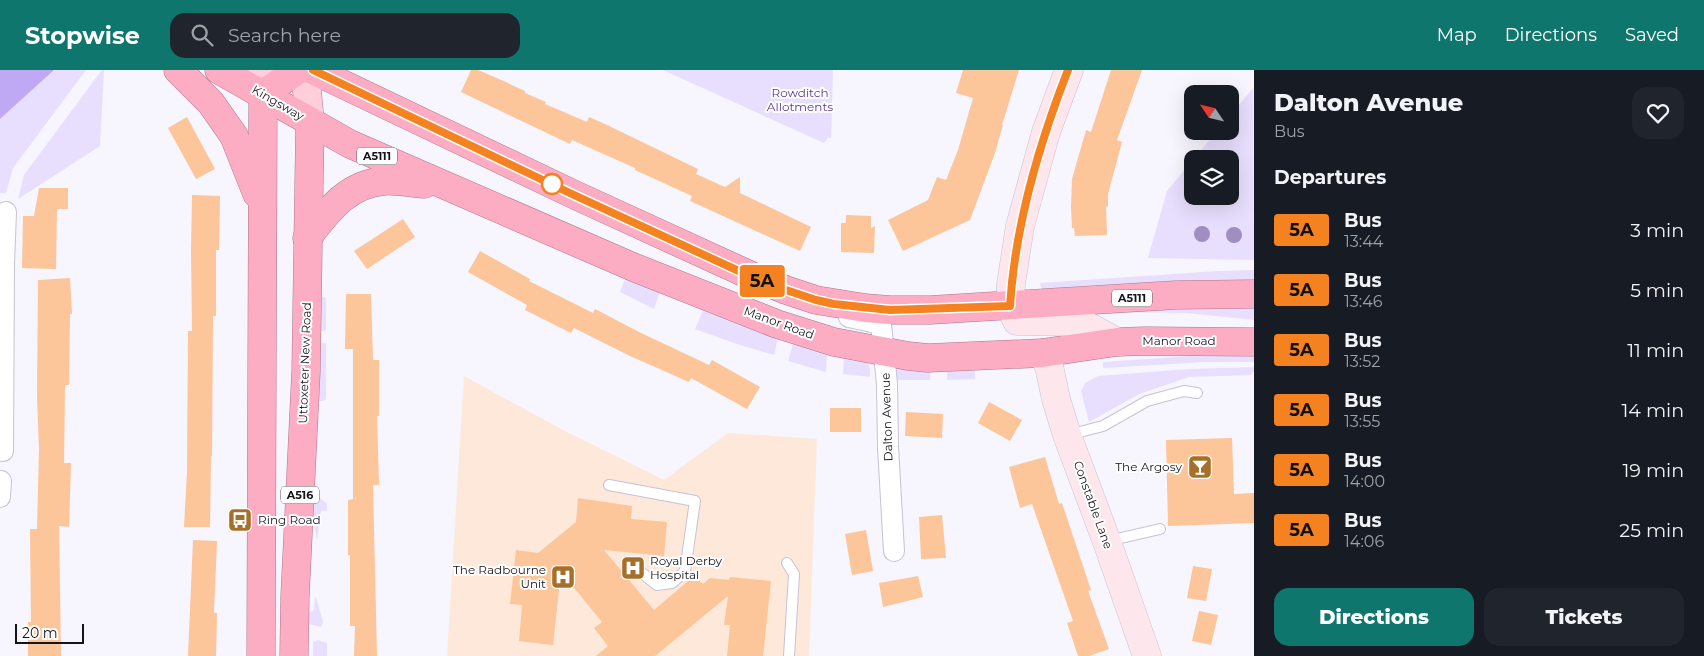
<!DOCTYPE html>
<style>
body{margin:0;font-family:Montserrat,sans-serif;background:#20242c;color:#f1f3f6;height:100vh;display:flex;flex-direction:column;font-size:19px;white-space:nowrap}
*{box-sizing:border-box;margin:0}
p{font-size:16px;color:#9ea1a6}
.icon{flex:none;width:28px;height:28px;fill:none;stroke:currentColor;stroke-width:2;stroke-linecap:round;stroke-linejoin:round}
.map{position:relative;flex:1;overflow:hidden}
.drawer{display:flex;flex-direction:column;background:#171b24;width:450px}
.drawer>*{flex:none}
.badge{padding:0 10px;border-radius:4px;font-size:18px;line-height:32px}
.needle{width:32px;rotate:305deg}
.tools{position:absolute;left:1184px;top:15px;display:grid;gap:10px}
.tools a{display:grid;place-items:center;width:55px;height:55px;border-radius:10px;background:#171b24;box-shadow:0 5px 20px #0002;font-size:25px}
.scale{position:absolute;left:15px;bottom:12px;width:69px;box-sizing:border-box;padding-left:5px;border:2px solid #16141b;border-top:0;font-size:14px;line-height:18px;white-space:nowrap;color:#16141b;-webkit-text-stroke:4px #fff;paint-order:stroke}
.map>.badge{position:absolute;translate:-50% -50%;box-shadow:0 0 0 2px #fff}
h2{padding:0 20px;font-size:19px;line-height:45px}
.round{display:grid;place-items:center;flex:none;width:52px;height:52px;border-radius:15px;background:#20242c}
.head{display:flex;align-items:center;justify-content:space-between;height:85px;padding:0 20px}
h1{font-size:24px;font-weight:800;line-height:38px}
.action{display:flex;gap:10px;margin-top:auto;padding:10px 20px}
.action a{flex:1;height:58px;border-radius:15px;background:#0f766e;color:#fff;font-size:20px;font-weight:800;line-height:58px;text-align:center}
.action a+a{background:#20242c;color:#f1f3f6}
ul{padding:0;list-style:none}
li{display:flex;align-items:center;gap:15px;height:60px;padding:0 20px}
li div{flex:1}
li b{display:block;font-size:19px}
li em{font-style:normal}
li .badge{min-width:55px;font-weight:700;text-align:center}
header{display:flex;align-items:center;gap:30px;box-sizing:border-box;height:70px;padding:0 25px;background:#0f766e;color:#fff}
header strong{font-size:24px}
nav{display:flex;gap:28px;margin-inline-start:auto;font-size:18px}
.search{width:350px;height:45px;background:#20242c;display:flex;align-items:center;gap:12px;box-sizing:border-box;padding:0 18px;border-radius:15px;color:#9ea1a6;font-size:19px}
main{display:flex;flex:1;min-height:0}
.map>svg:first-child{display:block}
.medical{fill:#fde8d9}
.green{fill:#e7dffd}
.forest{fill:#c0a9f4}
.building{fill:#fdc59a}
.lines{fill:none;stroke-linecap:round;stroke-linejoin:round}
.lane-casing{stroke:#c7c2d5;stroke-width:12}
.street-casing{stroke:#c7c2d5;stroke-width:22}
.secondary-casing{stroke:#c7c2d5;stroke-width:29}
.primary-casing{stroke:#ac7788;stroke-width:29}
.highway-casing{stroke:#ac7788;stroke-width:29}
.lane{stroke:#fff;stroke-width:10}
.street{stroke:#fff;stroke-width:20}
.secondary{stroke:#fee6ed;stroke-width:28}
.primary{stroke:#fecedb;stroke-width:28}
.highway{stroke:#fdadc3;stroke-width:28}
.tree{fill:#a18ec0}
.line-casing{stroke:#fff;stroke-width:11}
.line{stroke:#f58220;stroke-width:8}
.stop-dot{fill:#fff;stroke:#f58220;stroke-width:2.5}
.labels{text-anchor:middle;stroke-width:4;stroke-linejoin:round;paint-order:stroke}
.shield{fill:#fff;stroke:#5c5a5f;stroke-width:1}
.shield-label{font-size:11px;font-weight:bold;fill:#16141b}
.park-label{font-size:12px;fill:#5a398f;stroke:#fff}
.street-label{font-size:12px;fill:#16141b;stroke:#fff}
.poi-label{font-size:12px;fill:#16141b;stroke:#fff;text-anchor:end}
</style>
<header>
<strong>Stopwise</strong>
<div class="search"><svg class="icon" aria-label="search" viewBox="0 0 24 24"><circle cx="10" cy="10" r="6"/><path d="M15 15l6 6"/></svg>Search here</div>
<nav><a>Map</a><a>Directions</a><a>Saved</a></nav>
</header>
<main>
<div class="map">
<svg width="1254" height="586" viewBox="0 0 1254 586">
<rect width="100%" height="100%" fill="#f7f5fd"/>
<!-- medical -->
<polygon class="medical" points="464,306 561,359 664,410 728,363 817,369 809,586 447,586"/>
<!-- green -->
<g class="green">
<polygon points="54,0 86,0 13,98 6,123 0,123 0,49"/>
<polygon points="102,0 104,0 100,76 18,129 24,105"/>
<polygon points="663,0 833,0 831,68 828,68 824,73"/>
<polygon points="1253,18 1254,190 1148,188 1167,121 1192,91 1192,126 1230,126 1230,89 1194,89 1217,61 1230,61 1230,46"/>
<polygon points="1254,200 1254,210 1225,210 1042,220 1040,213 1218,201"/>
<polygon points="630,206 660,221 654,239 620,222 625,209"/>
<polygon points="318,225 326,228 326,259 324,261 316,261"/>
<polygon points="1254,233 1254,250 1187,243 1114,242"/>
<polygon points="707,237 778,267 774,285 740,275 695,259 703,240"/>
<polygon points="794,271 825,281 827,285 826,302 788,291"/>
<polygon points="315,272 326,273 326,329 323,331 312,331"/>
<polygon points="1221,284 1254,284 1254,292 1205,292 1103,298 1103,292"/>
<path d="M844 286C860 288 872 287 870 307L843 304Z"/>
<polygon points="892,296 931,297 930,310 890,310"/>
<polygon points="975,296 975,309 947,310 947,297"/>
<polygon points="1254,297 1254,301 1251,305 1189,307 1139,324 1089,352 1081,321 1085,313 1098,306 1189,299"/>
<polygon points="313,422 327,434 327,441 321,441 317,470 309,432"/>
<polygon points="316,527 323,552 321,557 305,553 305,545 314,540 315,528"/>
<polygon points="318,570 327,573 327,586 313,586 313,572"/>
</g>
<!-- forest -->
<polygon class="forest" points="0,0 54,0 0,49"/>
<!-- building -->
<g class="building">
<polygon points="471,0 478,0 499,9 525,21 525,23 546,32 545,34 587,52 589,47 605,54 698,99 696,104 725,117 740,107 740,123 811,157 800,181 690,131 692,126 635,100 635,98 572,70 570,74 461,22"/>
<polygon points="963,0 1019,0 1002,55 1003,55 995,83 970,150 903,181 888,150 928,130 937,107 946,110 958,80 973,28 956,23"/>
<polygon points="1111,0 1142,0 1117,70 1122,72 1108,124 1108,137 1106,136 1107,165 1075,166 1074,158 1072,158 1071,137 1072,109 1086,60 1091,62"/>
<polygon points="187,47 215,99 196,109 168,58"/>
<polygon points="39,118 68,118 68,139 57,139 56,199 22,198 23,146 34,146"/>
<polygon points="192,125 220,126 219,180 216,180 216,246 213,246 212,386 211,386 210,457 184,457 187,402 188,261 192,261 191,179"/>
<polygon points="846,145 871,146 871,158 875,156 874,183 841,182 841,153 846,153"/>
<polygon points="403,149 415,167 367,199 354,181"/>
<polygon points="480,181 530,209 529,211 593,243 595,239 641,263 709,295 712,290 760,317 747,339 691,308 689,312 630,286 574,258 571,263 525,240 527,235 468,202"/>
<polygon points="70,208 72,244 70,244 69,315 65,315 64,393 71,393 69,457 59,456 61,586 28,586 28,552 31,552 30,459 37,459 39,379 37,327 38,210"/>
<polygon points="346,224 371,224 373,290 379,290 379,346 377,346 379,415 373,415 377,586 354,586 355,556 350,556 350,485 348,485 348,430 353,429 353,279 345,279"/>
<polygon points="989,332 1022,350 1010,371 978,353"/>
<rect x="830" y="338" width="31" height="24"/>
<polygon points="906,342 943,344 942,368 905,366"/>
<polygon points="1232,368 1234,424 1254,423 1254,453 1168,456 1166,370"/>
<polygon points="1045,387 1059,434 1062,433 1091,520 1088,521 1109,579 1089,586 1078,586 1067,553 1073,551 1032,434 1020,438 1009,397"/>
<polygon points="578,428 632,436 631,449 667,452 664,486 604,480 654,540 694,506 703,514 710,508 729,510 730,507 771,511 763,586 727,586 730,555 724,555 728,526 655,586 596,586 608,576 594,558 602,552 561,502 553,575 519,571 522,535 510,534 516,480 538,483 576,452"/>
<polygon points="942,445 946,488 921,489 919,447"/>
<polygon points="866,460 873,501 852,505 845,464"/>
<polygon points="193,470 217,471 214,543 217,543 216,586 188,586"/>
<polygon points="1193,496 1212,499 1206,531 1187,528"/>
<polygon points="918,506 923,527 883,537 879,513"/>
<polygon points="1199,541 1218,545 1211,575 1192,571"/>
</g>
<g class="lines">
<defs>
<g id="lane">
<polyline points="1068,365 1103,356 1147,331 1184,321 1197,323"/>
<polyline points="609,415 695,431 685,501 672,513 657,515 642,503"/>
<polyline points="1108,471 1160,459"/>
<polyline points="787,493 794,504 789,586"/>
</g>
<g id="street">
<polyline points="849,247 881,254 887,314 888,377 894,481"/>
<polyline points="3,381 4,193 6,142"/>
<polyline points="0,427 1,411"/>
</g>
<g id="secondary">
<polyline points="1069,0 1046,62 1020,156 1011,214 1010,236 1017,251 1080,252 1117,272"/>
<polyline points="1042,283 1049,296 1056,329 1067,365 1107,472 1147,586"/>
</g>
<g id="primary">
<polyline points="262,0 263,24"/>
<polyline points="305,0 310,52"/>
</g>
<g id="highway">
<polyline points="178,0 211,33 234,66 257,124"/>
<polyline points="219,0 350,74 633,197 777,254 834,272 908,286 928,288 1042,283 1117,272 1145,271 1254,272"/>
<polyline points="313,0 575,125 754,207 786,220 816,230 865,238 890,240 930,240 1176,225 1254,224"/>
<polyline points="263,24 298,0"/>
<path d="M307 168C328 141 347 114 384 111 397 110 411 113 424 114"/>
<polyline points="261,586 263,24"/>
<polyline points="294,586 295,526 306,301 310,52"/>
</g>
</defs>
<!-- lane casing -->
<use href="#lane" class="lane-casing"/>
<!-- street casing -->
<use href="#street" class="street-casing"/>
<!-- secondary casing -->
<use href="#secondary" class="secondary-casing"/>
<!-- primary casing -->
<use href="#primary" class="primary-casing"/>
<!-- highway casing -->
<use href="#highway" class="highway-casing"/>
<!-- lane -->
<use href="#lane" class="lane"/>
<!-- street -->
<use href="#street" class="street"/>
<!-- secondary -->
<use href="#secondary" class="secondary"/>
<!-- primary -->
<use href="#primary" class="primary"/>
<!-- highway -->
<use href="#highway" class="highway"/>
</g>
<!-- trees -->
<g class="tree">
<circle cx="1202" cy="164" r="8"/>
<circle cx="1234" cy="165" r="8"/>
</g>
<g class="lines">
<defs>
<path id="line" d="M313 0 574 125 754 208 786 220 816 230 834 234 890 240 1010 236C1015 155 1039 74 1068 0"/>
</defs>
<!-- line casing -->
<use href="#line" class="line-casing"/>
<!-- line -->
<use href="#line" class="line"/>
</g>
<!-- icons -->
<defs>
<symbol id="bar-square" viewBox="-11 -11 22 22"><rect x="-9" y="-9" width="18" height="18" rx="4" fill="#a6702b" stroke="#fff"/><path d="M-6-5H6L.8 .8V4.5H3.5V6h-7V4.5H-.8V.8Z" fill="#fff"/></symbol>
<symbol id="bus-square" viewBox="-11 -11 22 22"><rect x="-9" y="-9" width="18" height="18" rx="4" fill="#a6702b" stroke="#fff"/><path d="M-5-6H5V4H4V6H2V4H-2V6H-4V4H-5ZM-3.5-4V0h7V-4ZM-3.5 1.2v1.5H-2V1.2ZM2 1.2v1.5H3.5V1.2Z" fill="#fff"/></symbol>
<symbol id="hospital-square" viewBox="-11 -11 22 22"><rect x="-9" y="-9" width="18" height="18" rx="4" fill="#a6702b" stroke="#fff"/><path d="M-5-5h3v3.5h4V-5h3V5h-3V1.5h-4V5h-3Z" fill="#fff"/></symbol>
</defs>
<g fill-rule="evenodd">
<use href="#bar-square" x="1186" y="383" width="28" height="28"/>
<use href="#bus-square" x="226" y="436" width="28" height="28"/>
<use href="#hospital-square" x="619" y="484" width="28" height="28"/>
<use href="#hospital-square" x="549" y="493" width="28" height="28"/>
</g>
<!-- markers -->
<circle class="stop-dot" cx="552" cy="114" r="10"/>
<g class="labels">
<!-- shield labels -->
<g class="shield">
<rect x="357" y="77.5" width="40" height="17" rx="4"/>
<rect x="1112" y="219.5" width="40" height="17" rx="4"/>
<rect x="281" y="416.5" width="38" height="17" rx="4"/>
</g>
<g class="shield-label">
<text x="377" y="90">A5111</text>
<text x="1132" y="232">A5111</text>
<text x="300" y="429">A516</text>
</g>
<!-- park labels -->
<g class="park-label">
<text x="800" y="27">Rowditch<tspan x="800" dy="14">Allotments</tspan></text>
</g>
<!-- street labels -->
<g class="street-label">
<text transform="translate(278 33) rotate(30)" y="4">Kingsway</text>
<text transform="translate(779 253) rotate(20)" y="4">Manor Road</text>
<text x="1179" y="275">Manor Road</text>
<text transform="translate(305 293) rotate(-88)" y="4">Uttoxeter New Road</text>
<text transform="translate(887 347) rotate(-92)" y="4">Dalton Avenue</text>
<text transform="translate(1093 435) rotate(70)" y="4">Constable Lane</text>
</g>
<!-- poi labels -->
<g class="poi-label">
<text x="1182" y="401">The Argosy</text>
<text x="258" y="454" text-anchor="start">Ring Road</text>
<text x="650" y="495" text-anchor="start">Royal Derby<tspan x="650" dy="14">Hospital</tspan></text>
<text x="546" y="504">The Radbourne<tspan x="546" dy="14">Unit</tspan></text>
</g>
</g>
</svg>
<div class="tools">
<a><svg class="needle" viewBox="-14 -14 28 28"><path d="M0-13l5 13h-10z" fill="#e53935"/><path d="M0 13l5-13h-10z" fill="#9ea1a6"/></svg></a>
<a><svg class="icon" aria-label="layers" viewBox="0 0 24 24"><path d="M12 4l9 5-9 5-9-5zM3 14l9 5 9-5"/></svg></a>
</div>
<div class="scale">20 m</div>
<b class="badge" style="left:762px;top:211px;background:#f58220;color:#111">5A</b>
</div>
<section class="drawer">
<div class="head"><div><h1>Dalton Avenue</h1><p>Bus</p></div><a class="round"><svg class="icon" aria-label="heart" viewBox="0 0 24 24"><path d="M12 20l-8-8c-3-5 5-10 8-4 3-6 11-1 8 4z"/></svg></a></div>
<h2>Departures</h2>
<ul>
<li><span class="badge" style="background:#f58220;color:#111">5A</span><div><b>Bus</b><p>13:44</p></div><em>3 min</em></li>
<li><span class="badge" style="background:#f58220;color:#111">5A</span><div><b>Bus</b><p>13:46</p></div><em>5 min</em></li>
<li><span class="badge" style="background:#f58220;color:#111">5A</span><div><b>Bus</b><p>13:52</p></div><em>11 min</em></li>
<li><span class="badge" style="background:#f58220;color:#111">5A</span><div><b>Bus</b><p>13:55</p></div><em>14 min</em></li>
<li><span class="badge" style="background:#f58220;color:#111">5A</span><div><b>Bus</b><p>14:00</p></div><em>19 min</em></li>
<li><span class="badge" style="background:#f58220;color:#111">5A</span><div><b>Bus</b><p>14:06</p></div><em>25 min</em></li>
</ul>
<div class="action"><a>Directions</a><a>Tickets</a></div>
</section>
</main>
